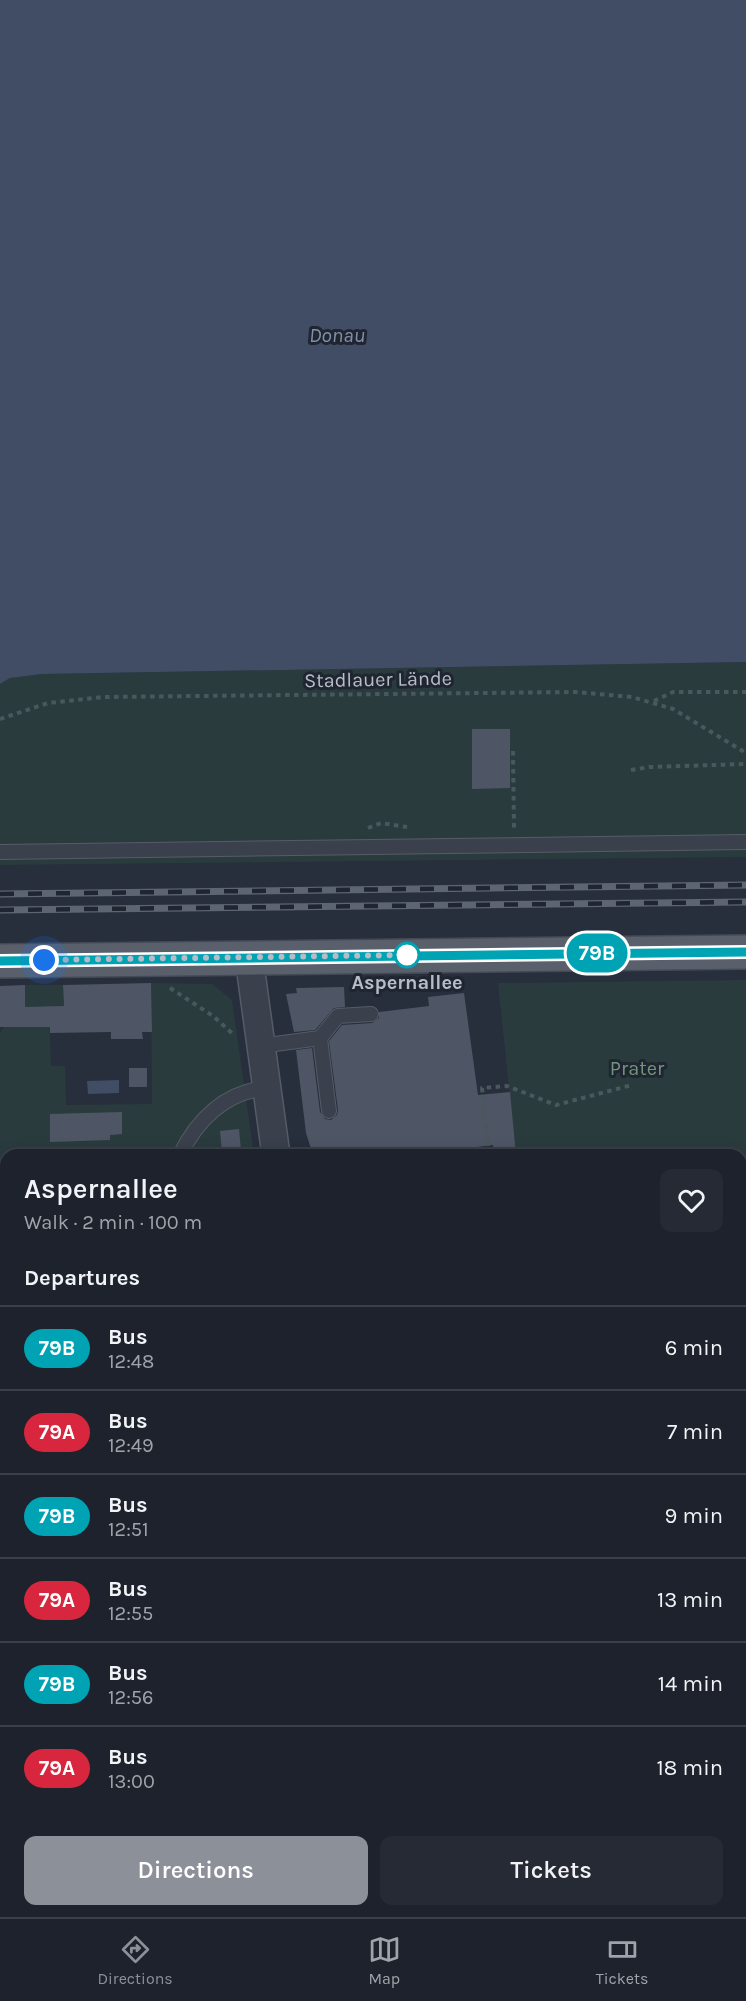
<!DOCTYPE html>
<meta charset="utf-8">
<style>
body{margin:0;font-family:Karla,sans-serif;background:#252a35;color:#f1f3f6;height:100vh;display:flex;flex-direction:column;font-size:22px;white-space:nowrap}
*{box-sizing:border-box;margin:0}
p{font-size:20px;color:#a0a4aa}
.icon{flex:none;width:33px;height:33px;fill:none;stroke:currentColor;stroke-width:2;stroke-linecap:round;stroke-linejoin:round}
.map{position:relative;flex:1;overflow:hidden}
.sheet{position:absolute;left:0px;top:1149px;width:747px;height:768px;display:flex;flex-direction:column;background:#1d222d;border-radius:18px 18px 0 0;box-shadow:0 3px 15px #0003,0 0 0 2px #3b3f49}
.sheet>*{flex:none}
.badge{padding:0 12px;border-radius:20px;font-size:21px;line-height:39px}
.you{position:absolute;width:30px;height:30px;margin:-15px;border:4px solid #fff;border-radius:50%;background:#1a73e8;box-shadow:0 0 0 9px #1a73e833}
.map>.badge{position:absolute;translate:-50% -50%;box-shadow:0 0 0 3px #fff}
h2{padding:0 24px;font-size:22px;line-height:54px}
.round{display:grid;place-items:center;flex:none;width:63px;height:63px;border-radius:12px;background:#252a35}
.summary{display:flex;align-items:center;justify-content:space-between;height:102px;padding:0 24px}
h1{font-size:28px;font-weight:600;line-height:45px}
.button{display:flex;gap:12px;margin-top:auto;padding:12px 24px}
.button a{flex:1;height:69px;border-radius:12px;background:#8c9099;color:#fff;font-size:24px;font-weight:600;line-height:69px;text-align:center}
.button a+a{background:#252a35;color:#f1f3f6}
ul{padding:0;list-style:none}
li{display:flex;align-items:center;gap:18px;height:84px;padding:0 24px;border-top:2px solid #3b3f49}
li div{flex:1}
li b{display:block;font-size:22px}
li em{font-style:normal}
li .badge{min-width:66px;font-weight:700;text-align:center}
.dock{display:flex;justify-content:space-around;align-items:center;height:84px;border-top:2px solid #3b3f49;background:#1d222d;font-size:16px;color:#a0a4aa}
.dock a{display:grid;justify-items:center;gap:3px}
.dock .selected{color:#8c9099}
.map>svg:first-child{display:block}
.green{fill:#2a3b3e}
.water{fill:#414d65}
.building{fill:#4e5665}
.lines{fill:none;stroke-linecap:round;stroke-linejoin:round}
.lane-casing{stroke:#565c67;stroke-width:16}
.street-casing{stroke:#565c67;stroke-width:30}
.primary-casing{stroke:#444a55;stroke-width:36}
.path{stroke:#49585c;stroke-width:4;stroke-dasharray:4.5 4.5;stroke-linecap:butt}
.lane{stroke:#3b414c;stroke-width:14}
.street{stroke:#3b414c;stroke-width:27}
.primary{stroke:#59606c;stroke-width:33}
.rail-casing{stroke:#5e6572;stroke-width:7}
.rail{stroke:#202631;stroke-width:4.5;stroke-dasharray:14;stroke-linecap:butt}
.line-casing{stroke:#fff;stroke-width:14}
.line{stroke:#00a3b4;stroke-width:9}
.walk{stroke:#b7bcc7;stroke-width:6;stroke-dasharray:0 10.8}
.stop-dot{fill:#fff;stroke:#00a3b4;stroke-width:3}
.labels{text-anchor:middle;stroke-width:6;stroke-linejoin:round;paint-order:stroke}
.street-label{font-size:20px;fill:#b7bcc7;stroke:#202631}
.stop-label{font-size:20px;font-weight:bold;fill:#b7bcc7;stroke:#202631}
.park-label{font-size:20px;fill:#71957c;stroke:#202631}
.water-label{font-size:21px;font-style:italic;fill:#8390ab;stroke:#202631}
</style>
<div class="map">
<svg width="746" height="1917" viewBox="0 0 746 1917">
<rect width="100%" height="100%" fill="#272e3c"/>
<!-- green -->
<g class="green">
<polygon points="746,662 746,857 0,865 0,684 10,678 42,674"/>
<polygon points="746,980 746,1917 0,1917 0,1545 6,1551 6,1911 741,1911 741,1155 516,1155 498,983"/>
<polygon points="151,983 212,984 232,1000 254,1155 6,1155 6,1427 0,1419 0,1033 4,1027 25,1027 25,985 63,985 64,1006 49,1007 51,1066 65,1066 66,1105 152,1104"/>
</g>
<!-- water -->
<g class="water">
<polygon points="0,0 746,0 746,662 42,674 10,678 0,684"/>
<polygon points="119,1080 119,1093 88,1094 87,1081"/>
</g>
<!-- building -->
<g class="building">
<polygon points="472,729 510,729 510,788 472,789"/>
<polygon points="151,983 152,1032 142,1032 143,1039 111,1039 111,1032 50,1033 50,1027 0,1027 0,986 25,985 25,1007 64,1006 63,985"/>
<polygon points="344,987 345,1007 334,1008 315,1030 294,1032 286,994 297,993 296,988"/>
<polygon points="464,993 478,1095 510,1092 516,1155 494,1155 493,1145 453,1150 444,1155 420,1155 421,1149 381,1155 378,1149 333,1152 334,1155 313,1155 306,1133 296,1050 312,1048 320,1112 325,1119 331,1120 337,1115 338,1110 329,1041 342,1025 372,1023 379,1018 379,1012 429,1006 428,997"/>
<rect x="129" y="1068" width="18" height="19"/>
<polygon points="122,1112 122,1134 110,1135 110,1140 50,1142 50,1114"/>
<polygon points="239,1129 241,1150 222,1152 220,1131"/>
</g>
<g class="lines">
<defs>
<g id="lane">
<polyline points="0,852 746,842"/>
<polyline points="320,1038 338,1016 371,1014"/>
<polyline points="260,1046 320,1038 329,1111"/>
<path d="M180 1155C197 1120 225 1092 266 1088"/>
<polyline points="0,1358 6,1358"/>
</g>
<g id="street">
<polyline points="249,958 276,1155"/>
<polyline points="385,1911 386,1917"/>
</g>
<polyline id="primary" points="0,961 746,952"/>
</defs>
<!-- lane casing -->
<use href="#lane" class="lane-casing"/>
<!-- street casing -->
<use href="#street" class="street-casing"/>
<!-- primary casing -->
<use href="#primary" class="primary-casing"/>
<!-- path -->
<g class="path">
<polyline points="654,701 673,692 746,692"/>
<polyline points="0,719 48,703 103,697 576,692 632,697 673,709 746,753"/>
<polyline points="513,751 514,828"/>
<polyline points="631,770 650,767 746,764"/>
<polyline points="368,828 381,823 407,827"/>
<polyline points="170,988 213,1016 234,1035"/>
<polyline points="489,1155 482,1088 507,1086 556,1105 632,1085"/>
<polyline points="0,1161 6,1161"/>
<polyline points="0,1428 6,1437"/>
<polyline points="741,1443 746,1447"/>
<polyline points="0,1486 6,1464"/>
<polyline points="0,1537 6,1545"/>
<polyline points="0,1715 6,1716"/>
<polyline points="0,1802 6,1785"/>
<polyline points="0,1831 6,1829"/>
</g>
<!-- lane -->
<use href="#lane" class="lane"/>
<!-- street -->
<use href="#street" class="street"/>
<!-- primary -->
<use href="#primary" class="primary"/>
<defs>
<g id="rail">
<polyline points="0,894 746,885"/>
<polyline points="0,910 746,902"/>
</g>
</defs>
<!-- rail casing -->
<use href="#rail" class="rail-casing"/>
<!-- rail -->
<use href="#rail" class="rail"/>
</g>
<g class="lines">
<defs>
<polyline id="line" points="0,961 746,952"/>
</defs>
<!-- line casing -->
<use href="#line" class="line-casing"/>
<!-- line -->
<use href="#line" class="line"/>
<!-- walk -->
<polyline class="walk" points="44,960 407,955"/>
</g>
<!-- markers -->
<circle class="stop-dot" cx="407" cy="955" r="12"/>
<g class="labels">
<!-- street labels -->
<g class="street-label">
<text transform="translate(378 679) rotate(-1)" y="7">Stadlauer Lände</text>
</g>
<!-- stop labels -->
<g class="stop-label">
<text x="407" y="989">Aspernallee</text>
</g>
<!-- park labels -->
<g class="park-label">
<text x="637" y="1075">Prater</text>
</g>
<!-- water labels -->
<g class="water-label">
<text x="337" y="342">Donau</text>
</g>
</g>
</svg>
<div class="you" style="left:44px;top:960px"></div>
<b class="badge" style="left:597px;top:953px;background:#00a3b4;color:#fff">79B</b>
<section class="sheet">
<div class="summary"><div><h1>Aspernallee</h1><p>Walk · 2 min · 100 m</p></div><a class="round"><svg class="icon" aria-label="heart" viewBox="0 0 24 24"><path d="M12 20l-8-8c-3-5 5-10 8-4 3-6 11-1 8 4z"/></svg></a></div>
<h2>Departures</h2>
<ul>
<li><span class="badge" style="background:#00a3b4;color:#fff">79B</span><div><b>Bus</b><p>12:48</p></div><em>6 min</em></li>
<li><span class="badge" style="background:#d7263d;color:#fff">79A</span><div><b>Bus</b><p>12:49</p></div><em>7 min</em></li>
<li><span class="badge" style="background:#00a3b4;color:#fff">79B</span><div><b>Bus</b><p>12:51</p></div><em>9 min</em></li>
<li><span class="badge" style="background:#d7263d;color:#fff">79A</span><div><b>Bus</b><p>12:55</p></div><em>13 min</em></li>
<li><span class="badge" style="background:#00a3b4;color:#fff">79B</span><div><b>Bus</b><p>12:56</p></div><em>14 min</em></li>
<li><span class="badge" style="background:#d7263d;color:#fff">79A</span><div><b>Bus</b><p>13:00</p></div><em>18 min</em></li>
</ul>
<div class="button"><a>Directions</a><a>Tickets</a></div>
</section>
</div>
<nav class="dock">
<a class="selected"><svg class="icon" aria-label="directions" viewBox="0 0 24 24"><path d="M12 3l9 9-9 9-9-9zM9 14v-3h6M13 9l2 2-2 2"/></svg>Directions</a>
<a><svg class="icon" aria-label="map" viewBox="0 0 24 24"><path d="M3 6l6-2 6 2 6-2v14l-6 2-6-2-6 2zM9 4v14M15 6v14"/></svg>Map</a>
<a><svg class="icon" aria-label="tickets" viewBox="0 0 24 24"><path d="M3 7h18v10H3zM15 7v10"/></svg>Tickets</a>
</nav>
